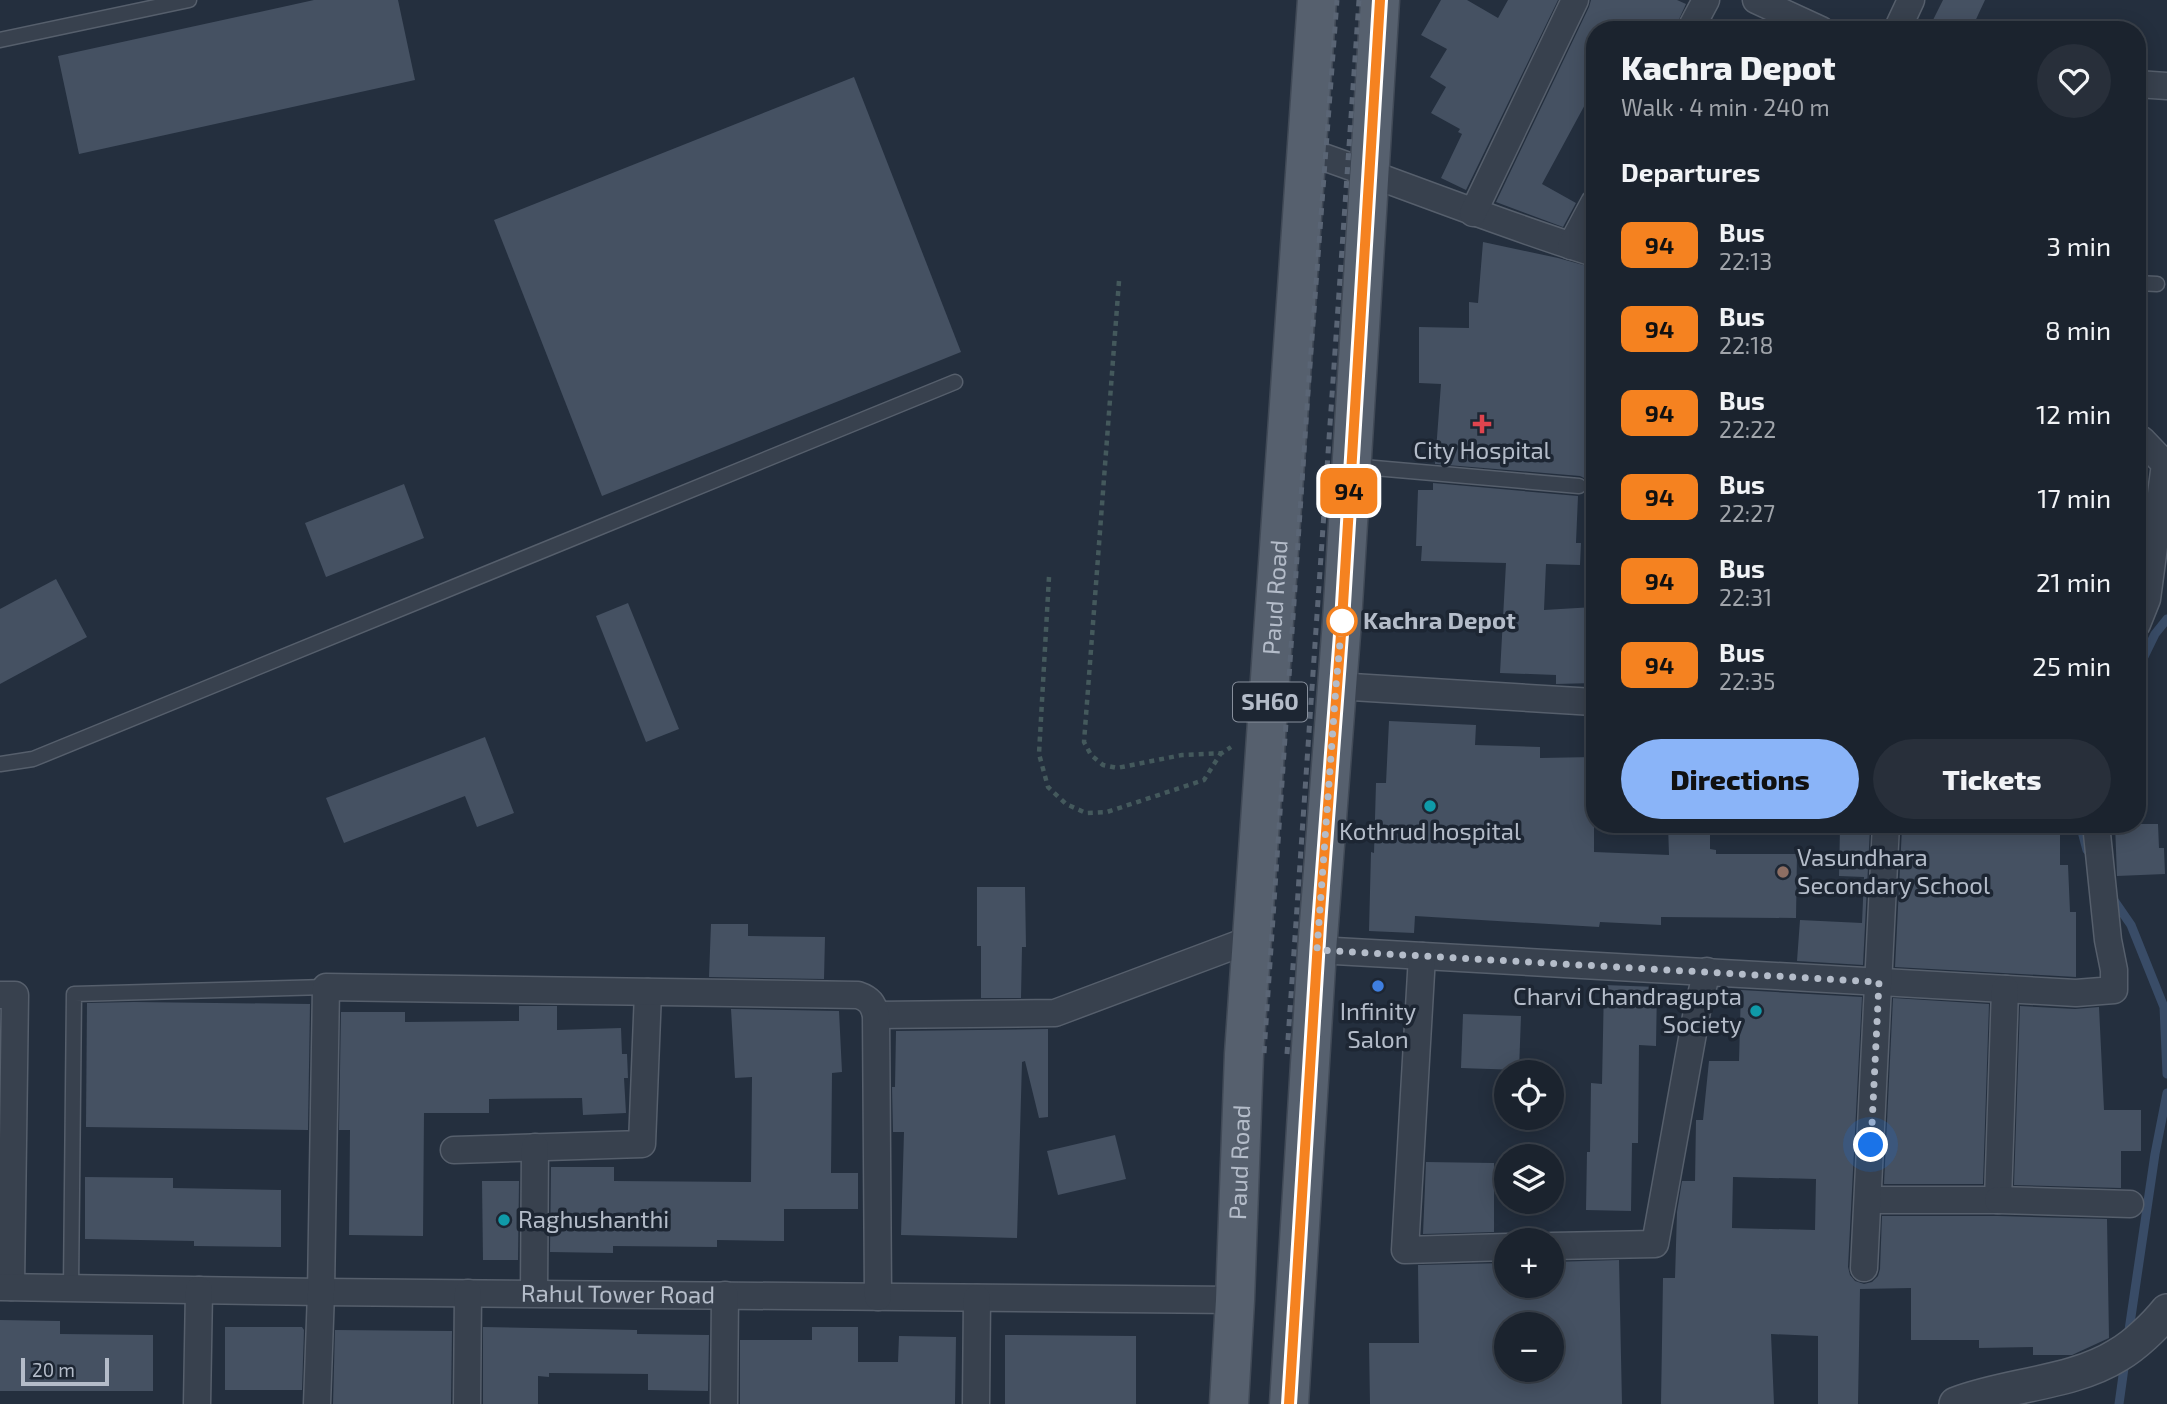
<!DOCTYPE html>
<meta charset="utf-8">
<style>
body{margin:0;font-family:"Exo 2",sans-serif;background:#282f3a;color:#f1f3f6;height:100vh;display:flex;flex-direction:column;font-size:26px;white-space:nowrap}
*{box-sizing:border-box;margin:0}
p{font-size:23px;color:#a0a4aa}
.icon{flex:none;width:38px;height:38px;fill:none;stroke:currentColor;stroke-width:2;stroke-linecap:round;stroke-linejoin:round}
.map{position:relative;flex:1;overflow:hidden}
.sheet{position:absolute;left:1586px;top:21px;width:560px;height:812px;display:flex;flex-direction:column;background:#1b232e;border-radius:28px;box-shadow:0 4px 18px #0003,0 0 0 2px #39404a}
.sheet>*{flex:none}
.badge{padding:0 14px;border-radius:10px;font-size:24px;line-height:46px}
.tools{position:absolute;left:1494px;top:1060px;display:grid;gap:14px}
.tools a{display:grid;place-items:center;width:70px;height:70px;border-radius:50%;background:#1b232e;box-shadow:0 4px 18px #0003,0 0 0 2px #39404a;font-size:35px}
.scale{position:absolute;left:21px;bottom:18px;width:88px;box-sizing:border-box;padding-left:7px;border:4px solid #b4bcc9;border-top:0;font-size:19px;line-height:24px;white-space:nowrap;color:#b4bcc9;-webkit-text-stroke:5px #1d2633;paint-order:stroke}
.you{position:absolute;width:35px;height:35px;margin:-18px;border:5px solid #fff;border-radius:50%;background:#1a73e8;box-shadow:0 0 0 10px #1a73e833}
.map>.badge{position:absolute;translate:-50% -50%;box-shadow:0 0 0 4px #fff}
h2{padding:0 35px;font-size:26px;line-height:63px}
.round{display:grid;place-items:center;flex:none;width:74px;height:74px;border-radius:37px;background:#282f3a}
.summary{display:flex;align-items:center;justify-content:space-between;height:119px;padding:0 35px}
h1{font-size:33px;font-weight:800;line-height:52px}
.action{display:flex;gap:14px;margin-top:auto;padding:14px 35px}
.action a{flex:1;height:80px;border-radius:42px;background:#8ab4f8;color:#111;font-size:28px;font-weight:800;line-height:80px;text-align:center}
.action a+a{background:#282f3a;color:#f1f3f6}
ul{padding:0;list-style:none}
li{display:flex;align-items:center;gap:21px;height:84px;padding:0 35px}
li div{flex:1}
li b{display:block;font-size:26px}
li em{font-style:normal}
li .badge{min-width:77px;font-weight:700;text-align:center}
.map>svg:first-child{display:block}
.lines{fill:none;stroke-linecap:round;stroke-linejoin:round}
.stream{stroke:#394c67;stroke-width:9}
.building{fill:#455162;fill-rule:evenodd}
.service-casing{stroke:#565f6c;stroke-width:17}
.minor-casing{stroke:#565f6c;stroke-width:29}
.tertiary-casing{stroke:#565f6c;stroke-width:36}
.primary-casing{stroke:#414a57;stroke-width:41}
.path{stroke:#44595c;stroke-width:4.5;stroke-dasharray:5 5;stroke-linecap:butt}
.service{stroke:#38414e;stroke-width:14}
.minor{stroke:#38414e;stroke-width:26}
.tertiary{stroke:#38414e;stroke-width:33}
.primary{stroke:#56606e;stroke-width:38}
.rail{stroke:#5a6575;stroke-width:5;stroke-dasharray:7 7;stroke-linecap:butt}
.line-casing{stroke:#fff;stroke-width:16}
.line{stroke:#f58220;stroke-width:10}
.walk{stroke:#b4bcc9;stroke-width:7;stroke-dasharray:0 12.6}
.health-dot{fill:#e0444e;stroke:#1d2633;stroke-width:2.5}
.stop-dot{fill:#fff;stroke:#f58220;stroke-width:3.5}
.culture-dot{fill:#0f9aa8;stroke:#1d2633;stroke-width:2.5}
.education-dot{fill:#8d6e63;stroke:#1d2633;stroke-width:2.5}
.shop-dot{fill:#3f7fe0;stroke:#1d2633;stroke-width:2.5}
.labels{text-anchor:middle;stroke-width:7;stroke-linejoin:round;paint-order:stroke}
.shield{fill:#1d2633;stroke:#878f9c;stroke-width:2}
.shield-label{font-size:23px;font-weight:bold;fill:#b4bcc9}
.poi-label{font-size:24px;fill:#b4bcc9;stroke:#1d2633}
.street-label{font-size:24px;fill:#b4bcc9;stroke:#1d2633}
.stop-label{font-size:24px;font-weight:bold;fill:#b4bcc9;stroke:#1d2633;text-anchor:start}
</style>
<div class="map">
<svg width="2167" height="1404" viewBox="0 0 2167 1404">
<rect width="100%" height="100%" fill="#242f3e"/>
<g class="lines">
<!-- stream -->
<g class="stream">
<polyline points="2137,671 2155,634 2167,619"/>
<polyline points="2080,824 2087,850"/>
<polyline points="2111,896 2131,925 2164,1007 2167,1074"/>
<polyline points="2128,1337 2155,1154 2167,1093"/>
<polyline points="2119,1404 2125,1361"/>
</g>
</g>
<!-- building -->
<g class="building">
<polygon points="314,0 398,0 415,80 79,154 58,56"/>
<polygon points="1441,0 1467,0 1498,18 1508,0 1558,0 1466,190 1441,178 1462,134 1458,132 1460,129 1431,113 1446,87 1430,77 1447,49 1421,35"/>
<polygon points="1591,0 1677,0 1686,4 1674,30 1594,30 1594,88 1542,184 1576,203 1563,227 1496,202 1589,7"/>
<polygon points="1943,0 1985,0 1971,30 1928,30"/>
<polygon points="854,77 961,352 602,496 494,220"/>
<polygon points="1483,242 1558,258 1594,268 1594,305 1589,340 1594,341 1594,392 1588,480 1580,476 1435,464 1441,384 1419,383 1419,327 1469,328 1469,302 1478,303"/>
<polygon points="1433,483 1578,496 1576,543 1581,543 1580,565 1546,564 1544,610 1594,607 1594,683 1556,684 1556,675 1500,673 1506,563 1421,561 1422,546 1416,546 1418,490 1433,490"/>
<polygon points="404,484 424,538 326,577 305,523"/>
<polygon points="56,579 87,637 0,684 0,609"/>
<polygon points="628,603 679,729 646,742 596,616"/>
<polygon points="1389,721 1476,725 1475,745 1540,747 1540,758 1594,757 1594,852 1669,855 1668,824 1710,824 1710,849 1716,850 1716,854 1797,854 1796,918 1661,917 1661,925 1600,922 1599,927 1415,916 1414,933 1369,931 1371,852 1374,853 1376,783 1386,783"/>
<polygon points="485,737 514,813 477,827 465,796 344,843 326,798"/>
<polygon points="1913,824 2060,824 2060,865 2068,865 2070,912 2076,912 2076,977 1895,967 1902,828 1913,829"/>
<polygon points="2115,824 2158,824 2159,848 2164,848 2165,874 2117,876"/>
<polygon points="1840,827 1870,828 1863,965 1797,961 1800,920 1862,923 1864,877 1839,876"/>
<polygon points="977,887 1025,887 1026,947 1022,947 1021,998 981,998 981,946 977,946"/>
<polygon points="711,924 748,924 748,936 825,937 824,979 709,977"/>
<polygon points="1604,985 1657,987 1656,1046 1639,1045 1638,1143 1632,1143 1631,1211 1586,1210 1587,1152 1590,1152 1591,1083 1602,1084"/>
<path d="M1741 990 1862 997 1848 1267 1850 1275 1855 1281 1864 1284 1872 1282 1878 1276 1880 1269 1882 1216H1998L2107 1219 2109 1338 2072 1355H2033V1347L1979 1348V1340H1911V1288L1860 1289 1858 1404H1818V1336L1771 1334 1774 1404H1661L1663 1278H1675L1677 1212 1682 1181H1695L1696 1120H1703L1709 1061H1739ZM1733 1177 1816 1179 1815 1230 1732 1228Z"/>
<polygon points="1893,998 1989,1004 1983,1184 1884,1184"/>
<polygon points="134,1002 310,1004 308,1130 86,1127 87,1003"/>
<polygon points="519,1006 557,1006 557,1030 621,1028 622,1054 627,1054 628,1078 624,1078 626,1113 583,1115 582,1098 489,1099 489,1113 424,1113 423,1236 349,1235 350,1130 339,1130 341,1012 405,1012 405,1022 519,1021"/>
<polygon points="2020,1006 2075,1009 2099,1007 2104,1110 2141,1110 2141,1151 2121,1151 2121,1188 2014,1185"/>
<polygon points="731,1009 839,1011 842,1072 832,1073 831,1173 858,1173 858,1209 784,1209 784,1241 717,1240 717,1247 613,1246 613,1253 550,1252 551,1167 614,1167 614,1181 751,1182 752,1077 735,1078"/>
<polygon points="1463,1014 1521,1016 1519,1070 1461,1068"/>
<polygon points="1048,1029 1048,1117 1039,1118 1025,1061 1022,1062 1017,1238 901,1235 904,1132 893,1132 892,1087 895,1087 896,1031"/>
<polygon points="1115,1135 1126,1179 1058,1195 1047,1151"/>
<polygon points="1426,1162 1494,1163 1494,1232 1423,1234"/>
<polygon points="85,1177 173,1178 173,1188 281,1190 281,1247 194,1246 194,1241 85,1239"/>
<polygon points="482,1181 519,1181 518,1260 483,1260"/>
<path d="M1619 1260 1622 1404H1370L1369 1343H1419L1418 1265 1507 1263V1286H1552V1262ZM1507 1325H1552V1370H1507Z"/>
<polygon points="0,1320 60,1321 60,1334 153,1335 153,1391 0,1391"/>
<polygon points="225,1327 302,1327 304,1330 302,1390 225,1390"/>
<polygon points="483,1327 637,1330 637,1334 709,1335 708,1391 648,1390 648,1374 549,1373 549,1377 538,1376 538,1404 483,1404"/>
<polygon points="812,1327 858,1327 858,1362 898,1362 899,1336 956,1337 955,1404 740,1404 740,1340 812,1340"/>
<polygon points="335,1330 452,1331 451,1404 333,1404"/>
<polygon points="1005,1335 1136,1336 1136,1404 1005,1404"/>
</g>
<g class="lines">
<defs>
<g id="service">
<polyline points="0,40 189,0"/>
<polyline points="2137,283 2157,284"/>
<polyline points="1352,466 1579,486"/>
<polyline points="0,764 33,759 955,382"/>
<polyline points="71,1288 74,994 326,987"/>
</g>
<g id="minor">
<polyline points="1756,0 1821,30"/>
<polyline points="1690,30 1706,0"/>
<polyline points="1897,30 1911,0"/>
<polyline points="2137,84 2167,86"/>
<path d="M1306 151C1403 184 1497 223 1594 253"/>
<polyline points="1473,213 1575,0"/>
<polyline points="1571,246 1594,203"/>
<polyline points="2137,439 2142,440 2165,464 2147,599 2137,624"/>
<polyline points="1336,686 1594,702"/>
<polyline points="1317,950 2076,993 2114,990 2114,970 2108,940 2096,824"/>
<polyline points="1422,956 1405,1250 1507,1247"/>
<polyline points="0,995 15,995 11,1287"/>
<polyline points="876,1015 1055,1013 1252,939"/>
<polyline points="454,1150 642,1144 648,992"/>
<polyline points="1868,1200 1998,1200 2005,989"/>
<polyline points="1998,1200 2130,1204"/>
<polyline points="1552,1246 1655,1244 1697,1011 1707,971"/>
<polyline points="1864,1268 1886,824"/>
<path id="s1" d="M0 1287 321 1292 1235 1300"/>
<polyline points="534,1293 535,1147"/>
<polyline points="197,1404 199,1290"/>
<path d="M317 1404 321 1292 326 987 858 995C870 999 873 1004 876 1015L878 1297"/>
<polyline points="467,1404 468,1293"/>
<polyline points="724,1404 725,1295"/>
<polyline points="976,1404 977,1298"/>
</g>
<path id="tertiary" d="M1956 1404C2007 1384 2072 1384 2118 1355 2134 1346 2155 1326 2167 1311"/>
<g id="primary">
<path id="s2" d="M1229 1404 1235 1300 1244 1054 1317 0"/>
<polyline points="1289,1404 1317,950 1342,621 1380,0"/>
</g>
</defs>
<!-- service casing -->
<use href="#service" class="service-casing"/>
<!-- minor casing -->
<use href="#minor" class="minor-casing"/>
<!-- tertiary casing -->
<use href="#tertiary" class="tertiary-casing"/>
<!-- primary casing -->
<use href="#primary" class="primary-casing"/>
<!-- path -->
<g class="path">
<polyline points="1119,281 1084,742 1091,755 1103,765 1117,768 1182,755 1222,753 1231,747"/>
<polyline points="1049,577 1039,754 1048,787 1066,804 1086,813 1107,812 1204,780 1221,753"/>
</g>
<!-- service -->
<use href="#service" class="service"/>
<!-- minor -->
<use href="#minor" class="minor"/>
<!-- tertiary -->
<use href="#tertiary" class="tertiary"/>
<!-- primary -->
<use href="#primary" class="primary"/>
<!-- rail -->
<g class="rail">
<polyline points="1264,1053 1308,392 1337,0"/>
<polyline points="1287,1054 1359,0"/>
</g>
</g>
<g class="lines">
<defs>
<polyline id="line" points="1289,1404 1319,925 1342,621 1380,0"/>
</defs>
<!-- line casing -->
<use href="#line" class="line-casing"/>
<!-- line -->
<use href="#line" class="line"/>
<!-- walk -->
<polyline class="walk" points="1342,621 1336,686 1317,950 1879,982 1871,1145"/>
</g>
<!-- markers -->
<path class="health-dot" d="M1478.5 413.5h7v7h7v7h-7v7h-7v-7h-7v-7h7z"/>
<circle class="stop-dot" cx="1342" cy="621" r="14"/>
<g class="culture-dot">
<circle cx="1430" cy="806" r="7"/>
<circle cx="1756" cy="1011" r="7"/>
<circle cx="504" cy="1220" r="7"/>
</g>
<circle class="education-dot" cx="1783" cy="872" r="7"/>
<circle class="shop-dot" cx="1378" cy="986" r="7"/>
<g class="labels">
<!-- shield labels -->
<rect class="shield" x="1233" y="682.5" width="74" height="39" rx="5"/>
<g class="shield-label">
<text x="1270" y="710">SH60</text>
</g>
<!-- poi labels -->
<g class="poi-label">
<text x="1482" y="459">City Hospital</text>
<text x="1430" y="840">Kothrud hospital</text>
<text x="1797" y="866" text-anchor="start">Vasundhara<tspan x="1797" dy="28">Secondary School</tspan></text>
<text x="1742" y="1005" text-anchor="end">Charvi Chandragupta<tspan x="1742" dy="28">Society</tspan></text>
<text x="1378" y="1020">Infinity<tspan x="1378" dy="28">Salon</tspan></text>
<text x="518" y="1228" text-anchor="start">Raghushanthi</text>
</g>
<!-- street labels -->
<g class="street-label">
<text dy="8" stroke="none"><textPath href="#s2" startOffset="808">Paud Road</textPath></text>
<text dy="8" stroke="none"><textPath href="#s2" startOffset="242">Paud Road</textPath></text>
<text dy="8" stroke="none"><textPath href="#s1" startOffset="618">Rahul Tower Road</textPath></text>
</g>
<!-- stop labels -->
<g class="stop-label">
<text x="1363" y="629">Kachra Depot</text>
</g>
</g>
</svg>
<div class="tools">
<a><svg class="icon" aria-label="locate" viewBox="0 0 24 24"><circle cx="12" cy="12" r="6"/><path d="M12 2v4M12 18v4M2 12h4M18 12h4"/></svg></a>
<a><svg class="icon" aria-label="layers" viewBox="0 0 24 24"><path d="M12 4l9 5-9 5-9-5zM3 14l9 5 9-5"/></svg></a>
<a>+</a>
<a>−</a>
</div>
<div class="scale">20 m</div>
<div class="you" style="left:1871px;top:1145px"></div>
<b class="badge" style="left:1349px;top:491px;background:#f58220;color:#111">94</b>
<section class="sheet">
<div class="summary"><div><h1>Kachra Depot</h1><p>Walk · 4 min · 240 m</p></div><a class="round"><svg class="icon" aria-label="heart" viewBox="0 0 24 24"><path d="M12 20l-8-8c-3-5 5-10 8-4 3-6 11-1 8 4z"/></svg></a></div>
<h2>Departures</h2>
<ul>
<li><span class="badge" style="background:#f58220;color:#111">94</span><div><b>Bus</b><p>22:13</p></div><em>3 min</em></li>
<li><span class="badge" style="background:#f58220;color:#111">94</span><div><b>Bus</b><p>22:18</p></div><em>8 min</em></li>
<li><span class="badge" style="background:#f58220;color:#111">94</span><div><b>Bus</b><p>22:22</p></div><em>12 min</em></li>
<li><span class="badge" style="background:#f58220;color:#111">94</span><div><b>Bus</b><p>22:27</p></div><em>17 min</em></li>
<li><span class="badge" style="background:#f58220;color:#111">94</span><div><b>Bus</b><p>22:31</p></div><em>21 min</em></li>
<li><span class="badge" style="background:#f58220;color:#111">94</span><div><b>Bus</b><p>22:35</p></div><em>25 min</em></li>
</ul>
<div class="action"><a>Directions</a><a>Tickets</a></div>
</section>
</div>
